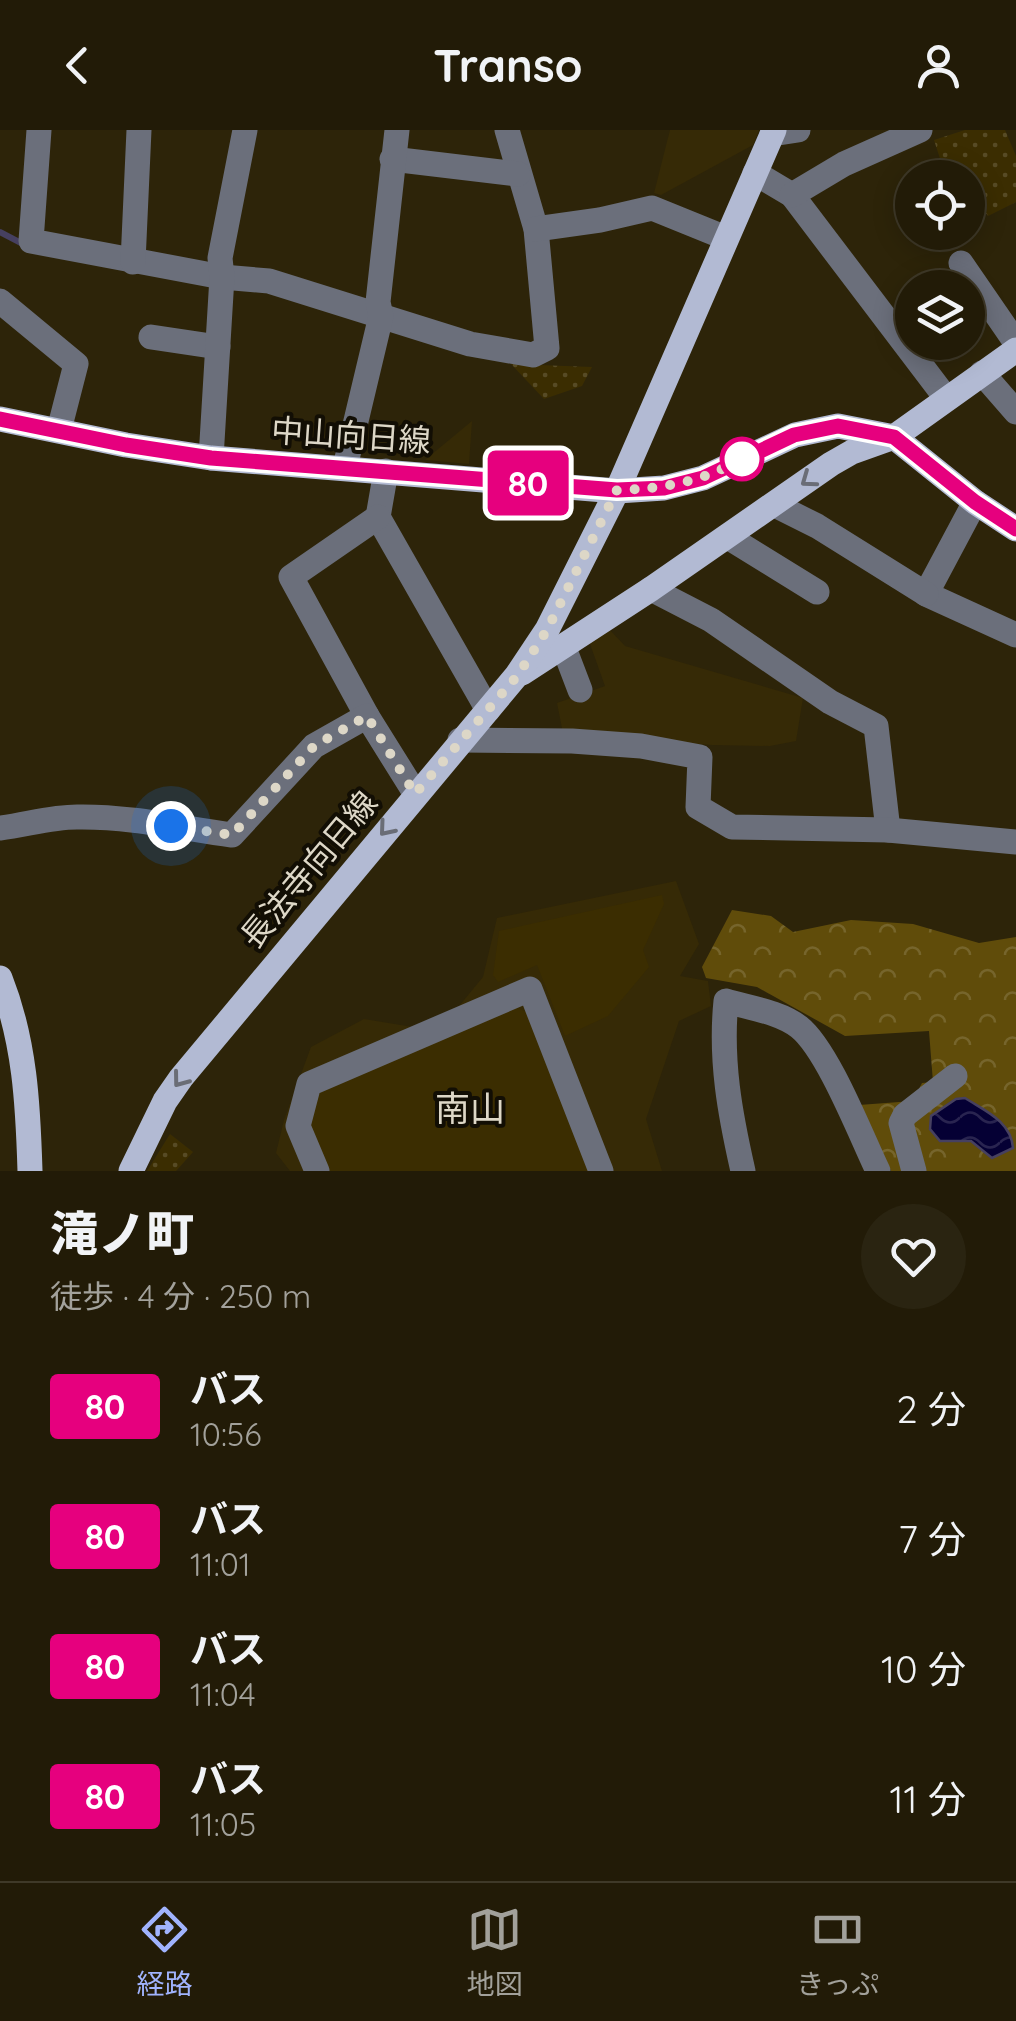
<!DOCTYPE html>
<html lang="ja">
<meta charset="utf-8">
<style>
body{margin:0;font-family:Quicksand,"Noto Sans JP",sans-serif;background:#2a2411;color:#f1f3f6;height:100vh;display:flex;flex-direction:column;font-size:38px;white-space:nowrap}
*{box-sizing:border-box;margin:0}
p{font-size:32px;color:#a2a19b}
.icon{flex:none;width:55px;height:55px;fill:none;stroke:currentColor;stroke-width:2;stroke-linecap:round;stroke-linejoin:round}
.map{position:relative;height:1041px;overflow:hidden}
.details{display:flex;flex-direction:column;background:#221b07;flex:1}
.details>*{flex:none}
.badge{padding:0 20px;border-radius:8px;font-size:35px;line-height:65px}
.tools{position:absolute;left:895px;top:30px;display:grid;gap:20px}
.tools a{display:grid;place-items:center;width:90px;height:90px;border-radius:50%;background:#221b07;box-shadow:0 5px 25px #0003,0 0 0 2px #3f3928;font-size:50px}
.you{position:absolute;width:50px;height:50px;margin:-25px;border:8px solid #fff;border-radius:50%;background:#1a73e8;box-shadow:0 0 0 15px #1a73e833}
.map>.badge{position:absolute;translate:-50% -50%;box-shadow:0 0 0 5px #fff}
.round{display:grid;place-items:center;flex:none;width:105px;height:105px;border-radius:52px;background:#2a2411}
.head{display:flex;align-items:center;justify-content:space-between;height:170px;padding:0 50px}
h1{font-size:48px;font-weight:800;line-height:75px}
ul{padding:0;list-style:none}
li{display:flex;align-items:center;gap:30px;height:130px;padding:0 50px}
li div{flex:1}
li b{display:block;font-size:38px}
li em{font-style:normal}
li .badge{min-width:110px;font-weight:700;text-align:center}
header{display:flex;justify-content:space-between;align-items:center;height:130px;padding:0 50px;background:#221b07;font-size:45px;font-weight:800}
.menu{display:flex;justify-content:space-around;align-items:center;height:140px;border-top:2px solid #3f3928;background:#221b07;font-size:28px;color:#a2a19b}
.menu a{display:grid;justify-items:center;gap:5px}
.menu .current{color:#a0b3fd}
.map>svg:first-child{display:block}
.built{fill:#362a06}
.grass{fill:#3b2d01}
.forest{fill:url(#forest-crowns)}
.park{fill:url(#park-dots)}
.water{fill:url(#water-waves);stroke:#464060;stroke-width:2.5}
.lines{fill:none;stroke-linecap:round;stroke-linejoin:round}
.stream{stroke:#464060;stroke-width:6}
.minor{stroke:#6b6f7b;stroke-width:25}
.major{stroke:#b2bad3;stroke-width:25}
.oneway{stroke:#6a6d76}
.line-casing{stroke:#fff;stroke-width:22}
.line{stroke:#e6007e;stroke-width:15}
.walk{stroke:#ddd7c7;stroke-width:10;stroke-dasharray:0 18}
.stop-dot{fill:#fff;stroke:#e6007e;stroke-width:5}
.labels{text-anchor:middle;stroke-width:8;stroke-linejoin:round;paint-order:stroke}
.street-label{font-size:32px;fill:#ddd7c7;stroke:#120e04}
.neighbourhood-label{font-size:35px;fill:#ddd7c7;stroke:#120e04}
</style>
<header><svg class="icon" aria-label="back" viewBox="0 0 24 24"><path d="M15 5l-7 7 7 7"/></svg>Transo<svg class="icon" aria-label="person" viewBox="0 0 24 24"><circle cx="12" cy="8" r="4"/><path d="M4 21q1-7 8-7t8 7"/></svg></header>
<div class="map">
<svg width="1016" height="1041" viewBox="0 0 1016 1041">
<defs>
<pattern id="forest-crowns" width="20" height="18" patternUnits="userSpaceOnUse" patternTransform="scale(2.5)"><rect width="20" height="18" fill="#604c0a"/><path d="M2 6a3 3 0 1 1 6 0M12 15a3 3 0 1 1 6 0" fill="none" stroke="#76652c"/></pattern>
<pattern id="park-dots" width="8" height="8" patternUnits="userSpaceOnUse" patternTransform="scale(2.5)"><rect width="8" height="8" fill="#3b2d01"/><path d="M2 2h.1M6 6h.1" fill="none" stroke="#574b25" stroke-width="1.8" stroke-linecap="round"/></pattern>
<pattern id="water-waves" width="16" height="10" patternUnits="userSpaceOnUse" patternTransform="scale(2.5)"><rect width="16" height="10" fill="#050034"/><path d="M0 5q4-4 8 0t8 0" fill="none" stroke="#292450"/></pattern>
</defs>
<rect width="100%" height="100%" fill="#2d2409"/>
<!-- built -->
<g class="built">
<polygon points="670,0 759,0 753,15 661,65 654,63"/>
<polygon points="472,291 469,334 425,330"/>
<polygon points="608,498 625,516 803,568 796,611 770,616 712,615 563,603 557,573 605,556 589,511"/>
<polygon points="676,751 699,814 680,846 708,851 711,876 679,891 646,989 662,1041 290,1041 276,1023 284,990 311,917 364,889 425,899 450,887 483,847 497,788"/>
</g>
<!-- grass -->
<g class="grass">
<polygon points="662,765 664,774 643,820 649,837 608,886 565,906 537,835 498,852 493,845 499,801"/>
<polygon points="511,875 531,884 593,1041 325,1041 301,981 308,960"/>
</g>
<!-- forest -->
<polygon class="forest" points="732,780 771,786 793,802 851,790 913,794 979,813 1016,807 1016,1041 891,1041 859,975 913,971 922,953 933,952 929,901 845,906 757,857 706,848 702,837"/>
<!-- park -->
<g class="park">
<polygon points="965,0 1005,0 1016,26 1016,72 988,86 983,79 968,90 968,48 946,47 934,10"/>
<polygon points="511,234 592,237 582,256 544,269"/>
<polygon points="170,1004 193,1022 176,1041 147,1041"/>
</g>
<!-- water -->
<path class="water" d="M965 968C985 981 1011 991 1013 1018L992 1028 971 1011H940L930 999 931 986 956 969Z"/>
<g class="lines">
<!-- stream -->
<polyline class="stream" points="0,102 21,113"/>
<!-- minor -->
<g class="minor">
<polyline points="39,0 31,111 222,147 269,151 470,214 533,225 547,218 536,99 507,0"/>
<polyline points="772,4 798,0"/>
<polyline points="392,29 518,44"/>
<polyline points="755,43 792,65 946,268"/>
<polyline points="792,65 844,34 920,0"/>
<polyline points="536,99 600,90 652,78 726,108"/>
<polyline points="133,132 139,0"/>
<polyline points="961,133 1016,213"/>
<polyline points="0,171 76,234 59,300"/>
<polyline points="151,207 218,217"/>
<polyline points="982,243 1016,282"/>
<polyline points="211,328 222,147 220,128 245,0"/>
<polyline points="345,337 381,186 378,172 397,0"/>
<polyline points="386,341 378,387 488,580"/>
<polyline points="975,372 926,464 1016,505"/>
<polyline points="775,375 817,396 926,464"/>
<polyline points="378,387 291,447 367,586 415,663"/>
<polyline points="728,407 817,462"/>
<polyline points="651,459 711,490 830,572 876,596 888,700"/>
<polyline points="564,518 580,560"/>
<polyline points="460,610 572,611 641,616 700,627 698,677 732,697 888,700 1016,712"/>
<path d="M0 698C26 695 50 687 77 687 129 686 181 698 232 705L314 616 367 586"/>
<polyline points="317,1041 298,996 309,954 530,859 601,1041"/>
<path d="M743 1041C730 984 720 930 726 871 750 878 780 882 799 897 828 920 861 1006 878 1041"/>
<polyline points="914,1041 901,993 905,985 955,946"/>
</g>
<!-- major -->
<g class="major">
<polyline points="0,289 126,315 211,328 617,361 664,358 703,348 795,305 838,296 894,307 975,372 1016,399"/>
<polyline points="522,543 651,459 831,334 852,322 894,307 1016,220"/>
<path d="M0 848C25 911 28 975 30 1041"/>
<polyline points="131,1041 165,971 181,948 517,545 547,500 617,361 774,0"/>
</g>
</g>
<!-- one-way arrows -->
<defs><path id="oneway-chevron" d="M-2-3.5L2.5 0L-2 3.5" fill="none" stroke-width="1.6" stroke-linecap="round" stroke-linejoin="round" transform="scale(2.5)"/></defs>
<g class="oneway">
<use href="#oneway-chevron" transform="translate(808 350) rotate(144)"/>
<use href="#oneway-chevron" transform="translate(386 699) rotate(130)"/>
<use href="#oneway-chevron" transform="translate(180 950) rotate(127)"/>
</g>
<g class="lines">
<defs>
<polyline id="line" points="0,289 126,315 211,328 617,360 664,358 703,348 794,305 838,296 894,307 975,372 1016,399"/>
</defs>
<!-- line casing -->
<use href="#line" class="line-casing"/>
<!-- line -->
<use href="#line" class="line"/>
<!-- walk -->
<path class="walk" d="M171 696 232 705 314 616 367 586 415 664 518 545 547 500 617 360C663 359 701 352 742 329"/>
</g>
<!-- markers -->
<circle class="stop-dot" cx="742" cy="329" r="20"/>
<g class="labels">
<!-- street labels -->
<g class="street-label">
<text transform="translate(351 306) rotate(4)" y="11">中山向日線</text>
<text transform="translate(309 740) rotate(-50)" y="11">長法寺向日線</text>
</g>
<!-- neighbourhood labels -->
<g class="neighbourhood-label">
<text x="470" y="991">南山</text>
</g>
</g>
</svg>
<div class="tools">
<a><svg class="icon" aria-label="locate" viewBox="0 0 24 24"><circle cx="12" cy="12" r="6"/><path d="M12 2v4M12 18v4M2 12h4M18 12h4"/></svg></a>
<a><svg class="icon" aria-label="layers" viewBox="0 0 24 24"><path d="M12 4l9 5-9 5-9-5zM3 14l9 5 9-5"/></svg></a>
</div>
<div class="you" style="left:171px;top:696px"></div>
<b class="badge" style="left:528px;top:353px;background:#e6007e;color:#fff">80</b>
</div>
<section class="details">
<div class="head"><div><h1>滝ノ町</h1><p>徒歩 · 4 分 · 250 m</p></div><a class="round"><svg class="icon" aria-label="heart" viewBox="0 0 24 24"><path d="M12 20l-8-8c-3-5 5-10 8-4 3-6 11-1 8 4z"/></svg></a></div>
<ul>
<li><span class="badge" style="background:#e6007e;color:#fff">80</span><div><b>バス</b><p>10:56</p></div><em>2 分</em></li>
<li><span class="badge" style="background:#e6007e;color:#fff">80</span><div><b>バス</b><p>11:01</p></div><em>7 分</em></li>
<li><span class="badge" style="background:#e6007e;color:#fff">80</span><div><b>バス</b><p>11:04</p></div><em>10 分</em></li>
<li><span class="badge" style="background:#e6007e;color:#fff">80</span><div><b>バス</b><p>11:05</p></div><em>11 分</em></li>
</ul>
</section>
<nav class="menu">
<a class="current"><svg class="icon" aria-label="directions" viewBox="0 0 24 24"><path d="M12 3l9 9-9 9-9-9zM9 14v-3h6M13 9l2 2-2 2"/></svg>経路</a>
<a><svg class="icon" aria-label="map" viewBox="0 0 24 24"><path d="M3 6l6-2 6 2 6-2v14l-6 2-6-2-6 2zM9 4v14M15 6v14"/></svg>地図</a>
<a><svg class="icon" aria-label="tickets" viewBox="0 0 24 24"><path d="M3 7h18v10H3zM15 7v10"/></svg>きっぷ</a>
</nav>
